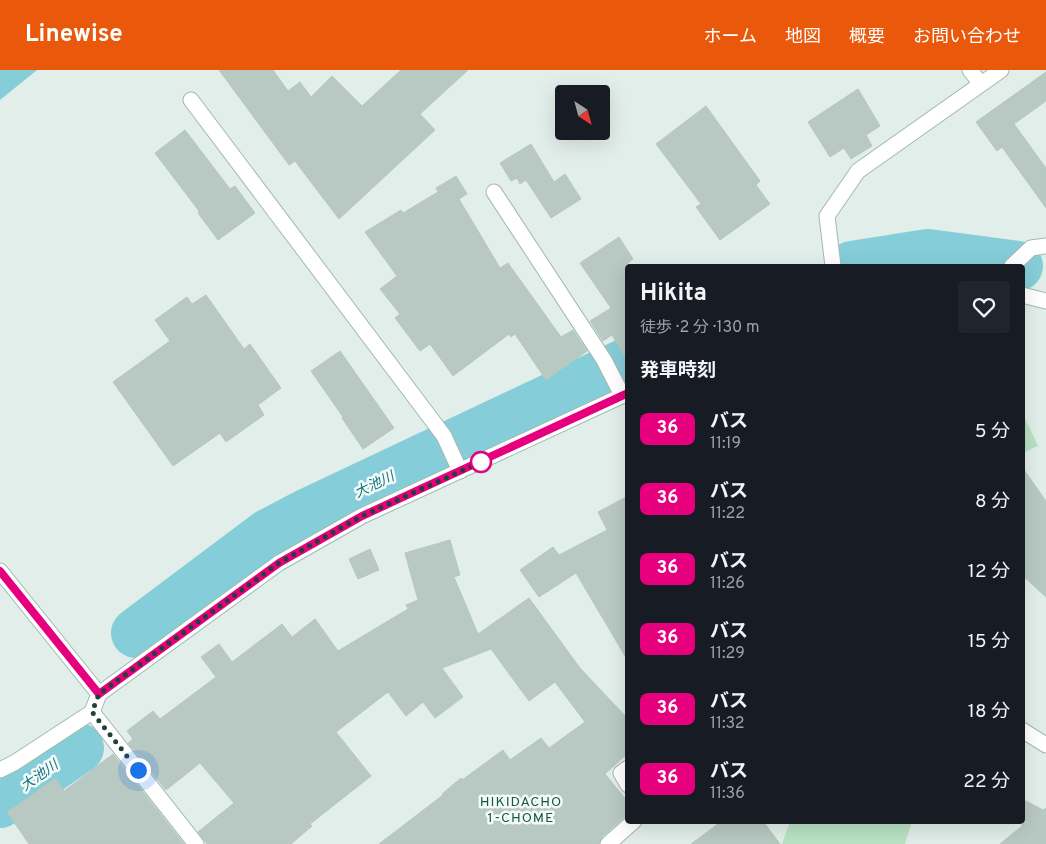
<!DOCTYPE html>
<html lang="ja">
<meta charset="utf-8">
<style>
body{margin:0;font-family:Overpass,"Noto Sans JP",sans-serif;background:#20242c;color:#f1f3f6;height:100vh;display:flex;flex-direction:column;font-size:19px;white-space:nowrap}
*{box-sizing:border-box;margin:0}
p{font-size:16px;color:#9ea1a6}
.icon{flex:none;width:28px;height:28px;fill:none;stroke:currentColor;stroke-width:2;stroke-linecap:round;stroke-linejoin:round}
.map{position:relative;flex:1;overflow:hidden}
.side{position:absolute;left:625px;top:194px;width:400px;height:560px;display:flex;flex-direction:column;background:#171b24;border-radius:5px;box-shadow:0 5px 20px #0002}
.side>*{flex:none}
.badge{padding:0 10px;border-radius:8px;font-size:18px;line-height:32px}
.needle{width:32px;rotate:144deg}
.tools{position:absolute;left:555px;top:15px;display:grid;gap:10px}
.tools a{display:grid;place-items:center;width:55px;height:55px;border-radius:5px;background:#171b24;box-shadow:0 5px 20px #0002;font-size:25px}
.you{position:absolute;width:25px;height:25px;margin:-12px;border:4px solid #fff;border-radius:50%;background:#1a73e8;box-shadow:0 0 0 8px #1a73e833}
.map>.badge{position:absolute;translate:-50% -50%;box-shadow:0 0 0 2px #fff}
h2{padding:0 15px;font-size:19px;line-height:45px}
.round{display:grid;place-items:center;flex:none;width:52px;height:52px;border-radius:5px;background:#20242c}
.headline{display:flex;align-items:center;justify-content:space-between;height:85px;padding:0 15px}
h1{font-size:24px;font-weight:700;line-height:38px}
ul{padding:0;list-style:none}
li{display:flex;align-items:center;gap:15px;height:70px;padding:0 15px}
li div{flex:1}
li b{display:block;font-size:19px}
li em{font-style:normal}
li .badge{min-width:55px;font-weight:700;text-align:center}
header{display:flex;align-items:center;gap:30px;box-sizing:border-box;height:70px;padding:0 25px;background:#ea580c;color:#fff}
header strong{font-size:24px}
nav{display:flex;gap:28px;margin-inline-start:auto;font-size:18px}
.map>svg:first-child{display:block}
.green{fill:#b9e2c4}
.water{fill:#85cdd9}
.lines{fill:none;stroke-linecap:round;stroke-linejoin:round}
.river{stroke:#85cdd9;stroke-width:50}
.building{fill:#b7c9c2;stroke:#b4c9c0}
.street-casing{stroke:#a4b7b0;stroke-width:17}
.secondary-casing{stroke:#9fbbb1;stroke-width:17}
.street{stroke:#fff;stroke-width:15}
.secondary{stroke:#fff;stroke-width:15}
.line-casing{stroke:#fff;stroke-width:11}
.line{stroke:#e6007e;stroke-width:8}
.walk{stroke:#204238;stroke-width:5;stroke-dasharray:0 9}
.stop-dot{fill:#fff;stroke:#e6007e;stroke-width:2.5}
.labels{text-anchor:middle;stroke-width:5;stroke-linejoin:round;paint-order:stroke}
.water-label{font-size:14px;font-style:italic;fill:#137385;stroke:#f4faf7}
.neighbourhood-label{font-size:14px;letter-spacing:1px;fill:#195647;stroke:#f4faf7}
</style>
<header>
<strong>Linewise</strong>
<nav><a>ホーム</a><a>地図</a><a>概要</a><a>お問い合わせ</a></nav>
</header>
<div class="map">
<svg width="1046" height="774" viewBox="0 0 1046 774">
<rect width="100%" height="100%" fill="#e2eee9"/>
<!-- green -->
<g class="green">
<polygon points="1023,344 1038,376 1023,383 1022,383"/>
<polygon points="790,751 912,751 905,774 782,774"/>
</g>
<!-- water -->
<polygon class="water" points="0,0 37,0 0,30"/>
<g class="lines">
<!-- river -->
<g class="river">
<polyline points="852,196 928,184 1018,196"/>
<polyline points="136,563 268,464 310,442 628,292"/>
<polyline points="0,733 79,678"/>
</g>
</g>
<!-- building -->
<g class="building">
<polygon points="219,0 273,0 288,21 300,12 311,27 332,6 362,36 401,0 468,0 420,44 435,60 339,149 295,91 289,95"/>
<polygon points="1046,2 1046,31 1014,54 1046,98 1046,138 1002,77 997,81 976,52"/>
<polygon points="858,19 880,56 866,65 872,76 851,89 844,78 830,87 808,52"/>
<polygon points="706,36 760,111 756,115 770,134 720,170 696,137 701,134 656,74"/>
<polygon points="185,60 230,119 235,116 255,143 218,170 198,143 199,141 155,83"/>
<polygon points="531,74 554,112 565,104 581,129 551,148 526,110 520,114 517,108 511,111 500,93"/>
<polygon points="456,106 467,124 459,129 500,198 508,193 561,267 573,260 587,281 546,310 515,264 511,267 509,264 453,306 430,274 420,281 395,248 400,244 380,219 397,206 365,162 401,140 403,143 438,122 436,118"/>
<polygon points="619,167 633,189 628,193 628,292 612,265 603,271 590,251 611,238 580,193"/>
<polygon points="206,225 244,279 250,274 281,318 258,335 264,345 226,372 220,363 173,396 113,312 170,271 155,250 187,227 192,234"/>
<polygon points="340,281 394,358 363,379 342,348 343,347 311,301"/>
<polygon points="1022,397 1046,431 1046,527 1022,505"/>
<polygon points="628,426 628,591 576,503 539,527 520,500 553,477 559,485 607,460 598,442"/>
<polygon points="450,470 460,505 454,507 478,564 529,528 580,598 628,649 628,683 605,704 628,732 628,744 602,767 599,774 379,774 443,725 442,724 461,708 462,710 503,680 510,690 541,668 549,678 585,652 555,612 529,631 491,579 442,598 463,627 435,648 423,632 406,646 388,622 336,662 371,706 310,754 312,756 291,774 207,774 198,762 234,733 200,693 166,720 128,673 133,669 127,661 153,641 160,649 216,607 201,587 219,574 232,592 282,554 292,567 315,549 338,581 408,539 406,535 418,530 405,483"/>
<polygon points="370,479 379,500 358,509 349,489"/>
<polygon points="113,684 184,774 29,774 7,742 56,708 64,721"/>
<polygon points="1022,729 1043,740 1046,738 1046,774 1000,774 1022,756"/>
<polygon points="722,751 763,751 780,774 691,774"/>
</g>
<g class="lines">
<defs>
<g id="street">
<polyline points="970,0 981,14"/>
<polyline points="191,30 444,366 460,401"/>
<polyline points="494,122 604,290 622,325"/>
<polyline points="833,196 827,146 858,101 1001,0"/>
<polyline points="1012,196 1031,178 1046,176"/>
<polyline points="0,501 99,624"/>
<polyline points="92,642 196,774"/>
<polyline points="1022,660 1046,675"/>
<polyline points="628,698 621,703 628,715"/>
<polyline points="608,774 634,751"/>
</g>
<g id="secondary">
<polyline points="1022,225 1046,231"/>
<polyline points="0,700 14,693 92,642 99,624 279,493 362,446 628,323"/>
</g>
</defs>
<!-- street casing -->
<use href="#street" class="street-casing"/>
<!-- secondary casing -->
<use href="#secondary" class="secondary-casing"/>
<!-- street -->
<use href="#street" class="street"/>
<!-- secondary -->
<use href="#secondary" class="secondary"/>
</g>
<g class="lines">
<defs>
<polyline id="line" points="0,501 99,624 279,493 362,446 628,323"/>
</defs>
<!-- line casing -->
<use href="#line" class="line-casing"/>
<!-- line -->
<use href="#line" class="line"/>
<!-- walk -->
<polyline class="walk" points="138,700 92,642 99,624 279,493 362,446 481,392"/>
</g>
<!-- markers -->
<circle class="stop-dot" cx="481" cy="392" r="10"/>
<g class="labels">
<!-- water labels -->
<g class="water-label">
<text transform="translate(374 414) rotate(-26)" y="5">大池川</text>
<text transform="translate(39 705) rotate(-35)" y="5">大池川</text>
</g>
<!-- neighbourhood labels -->
<g class="neighbourhood-label">
<text x="521" y="736">HIKIDACHO<tspan x="521" dy="16">1-CHOME</tspan></text>
</g>
</g>
</svg>
<div class="tools">
<a><svg class="needle" viewBox="-14 -14 28 28"><path d="M0-13l5 13h-10z" fill="#e53935"/><path d="M0 13l5-13h-10z" fill="#9ea1a6"/></svg></a>
</div>
<div class="you" style="left:138px;top:700px"></div>
<section class="side">
<div class="headline"><div><h1>Hikita</h1><p>徒歩 · 2 分 · 130 m</p></div><a class="round"><svg class="icon" aria-label="heart" viewBox="0 0 24 24"><path d="M12 20l-8-8c-3-5 5-10 8-4 3-6 11-1 8 4z"/></svg></a></div>
<h2>発車時刻</h2>
<ul>
<li><span class="badge" style="background:#e6007e;color:#fff">36</span><div><b>バス</b><p>11:19</p></div><em>5 分</em></li>
<li><span class="badge" style="background:#e6007e;color:#fff">36</span><div><b>バス</b><p>11:22</p></div><em>8 分</em></li>
<li><span class="badge" style="background:#e6007e;color:#fff">36</span><div><b>バス</b><p>11:26</p></div><em>12 分</em></li>
<li><span class="badge" style="background:#e6007e;color:#fff">36</span><div><b>バス</b><p>11:29</p></div><em>15 分</em></li>
<li><span class="badge" style="background:#e6007e;color:#fff">36</span><div><b>バス</b><p>11:32</p></div><em>18 分</em></li>
<li><span class="badge" style="background:#e6007e;color:#fff">36</span><div><b>バス</b><p>11:36</p></div><em>22 分</em></li>
</ul>
</section>
</div>
